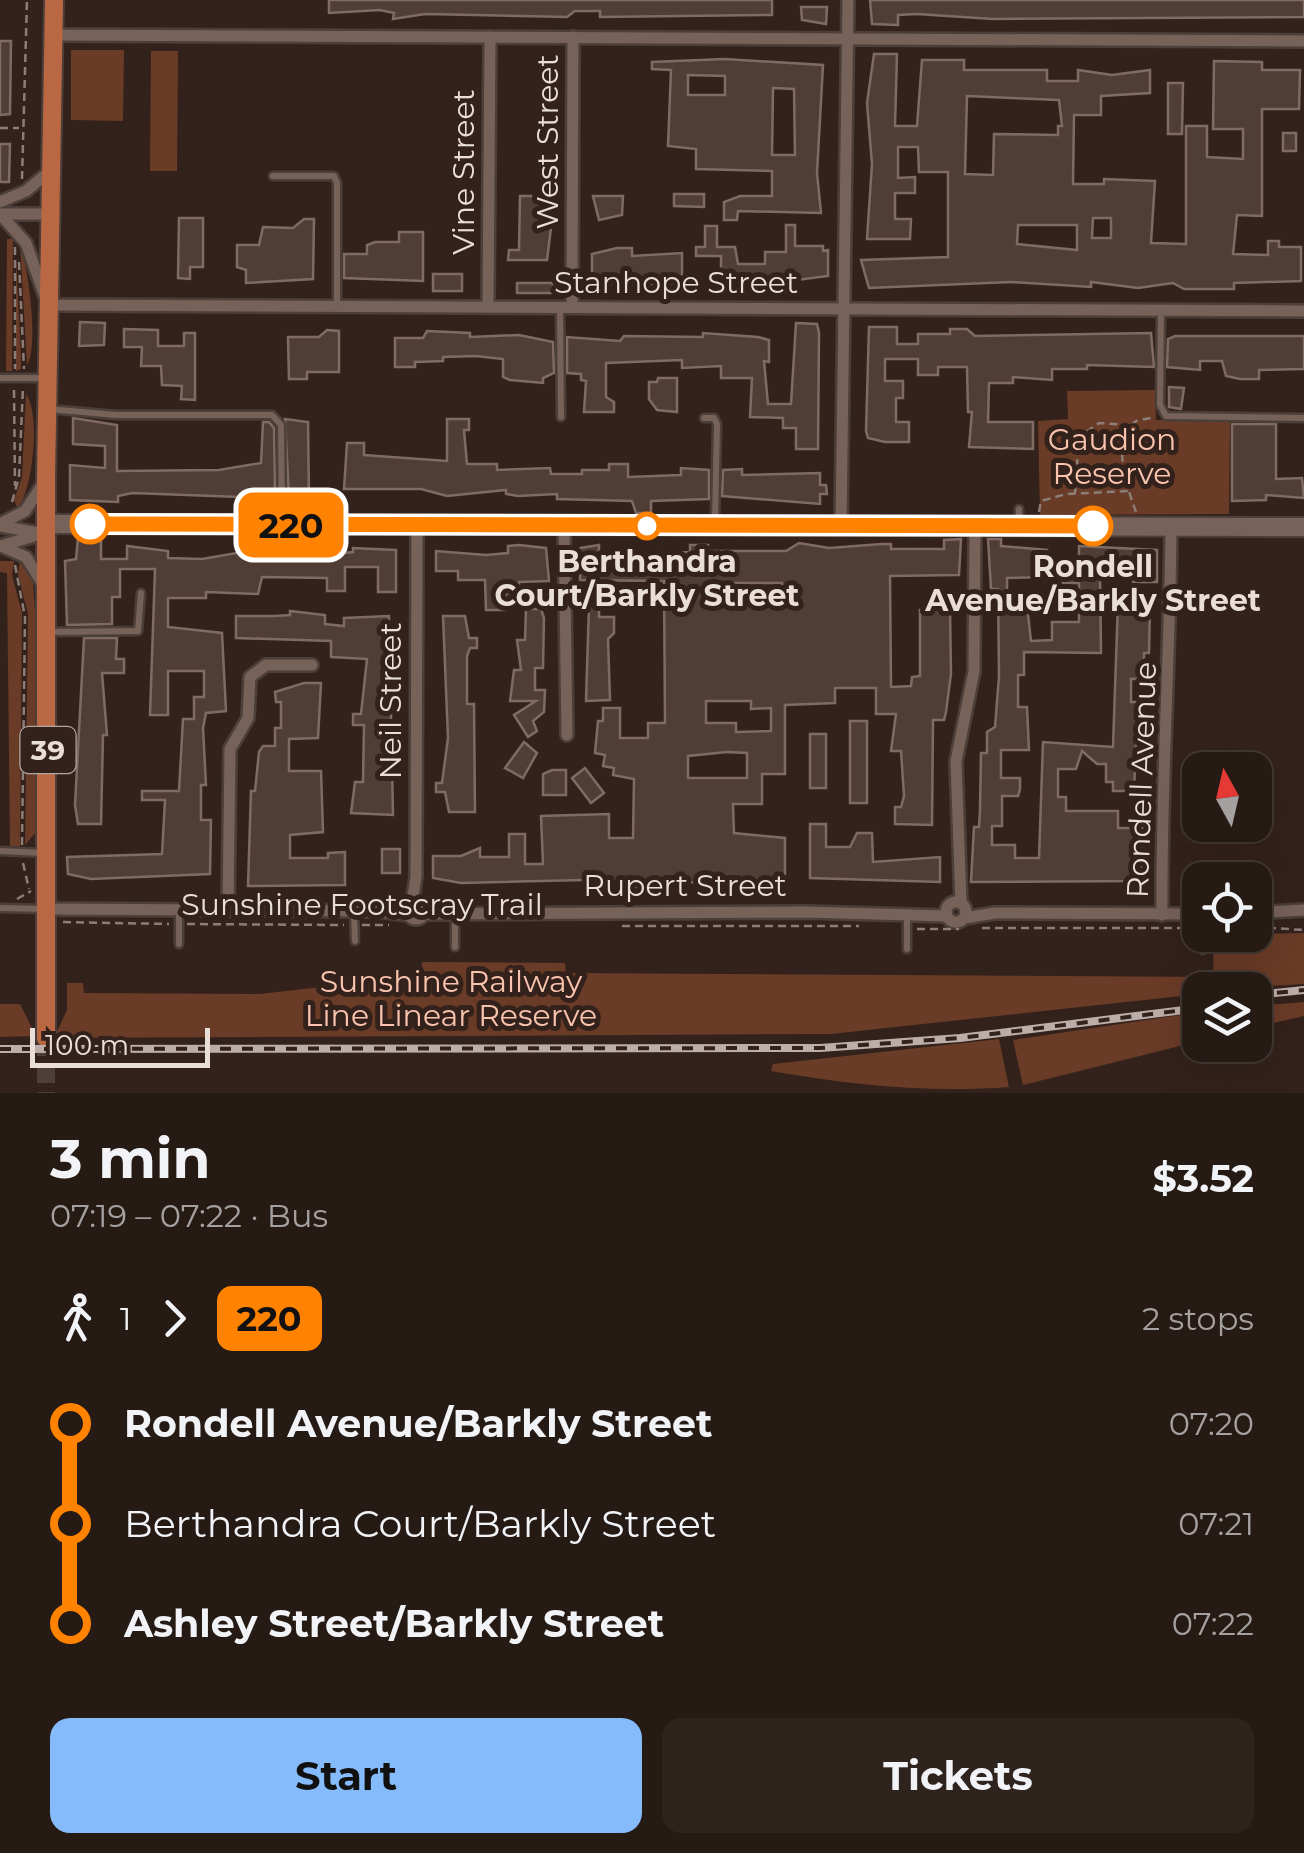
<!DOCTYPE html>
<meta charset="utf-8">
<style>
body{margin:0;font-family:Montserrat,sans-serif;background:#2e231d;color:#f1f3f6;height:100vh;display:flex;flex-direction:column;font-size:38px;white-space:nowrap}
*{box-sizing:border-box;margin:0}
p{font-size:32px;color:#a4a1a0}
.icon{flex:none;width:55px;height:55px;fill:none;stroke:currentColor;stroke-width:2;stroke-linecap:round;stroke-linejoin:round}
.map{position:relative;height:1093px;overflow:hidden}
.sheet{display:flex;flex-direction:column;background:#261a14;flex:1}
.sheet>*{flex:none}
.badge{padding:0 20px;border-radius:15px;font-size:35px;line-height:65px}
.needle{width:65px;rotate:352deg}
.fabs{position:absolute;left:1182px;top:752px;display:grid;gap:20px}
.fabs a{display:grid;place-items:center;width:90px;height:90px;border-radius:20px;background:#261a14;box-shadow:0 10px 40px #0002,0 0 0 2px #423834;font-size:50px}
.scale{position:absolute;left:30px;bottom:25px;width:180px;box-sizing:border-box;padding-left:10px;border:5px solid #eaded9;border-top:0;font-size:28px;line-height:35px;white-space:nowrap;color:#eaded9;-webkit-text-stroke:8px #33221b;paint-order:stroke}
.map>.badge{position:absolute;translate:-50% -50%;box-shadow:0 0 0 5px #fff}
.legs{display:flex;align-items:center;gap:15px;height:110px;padding:0 50px;font-size:32px}
.legs p{margin-inline-start:auto}
.summary{display:flex;align-items:center;justify-content:space-between;height:170px;padding:0 50px}
h1{font-size:55px;font-weight:700;line-height:75px}
.cta{display:flex;gap:20px;margin-top:auto;padding:20px 50px}
.cta a{flex:1;height:115px;border-radius:20px;background:#85bbfb;color:#111;font-size:40px;font-weight:700;line-height:115px;text-align:center}
.cta a+a{background:#2e231d;color:#f1f3f6}
ul{padding:0 50px;list-style:none}
li{display:flex;align-items:center;gap:35px;height:100px;font-size:38px}
li i{display:grid;place-items:center;width:15px;height:100%;margin:0 12px;background:currentColor}
li i::after{content:'';width:25px;height:25px;margin:-12px;border:8px solid;border-radius:50%;background:#261a14}
li p{margin-inline-start:auto}
li:first-child i{background:linear-gradient(#0000 50%,currentColor 0)}
li:last-child i{background:linear-gradient(currentColor 50%,#0000 0)}
.map>svg:first-child{display:block}
.green{fill:#6a3b27}
.building{fill:#503d36;stroke:#7f6b63;stroke-width:2.5;fill-rule:evenodd}
.lines{fill:none;stroke-linecap:round;stroke-linejoin:round}
.primary-tunnel{stroke:#4e3e38;stroke-width:18;stroke-dasharray:18 9;stroke-linecap:butt}
.lane-casing{stroke:#4c3e38;stroke-width:11}
.street-casing{stroke:#4c3e38;stroke-width:16}
.secondary-casing{stroke:#4c3e38;stroke-width:22}
.primary-casing{stroke:#4c3e38;stroke-width:22}
.path{stroke:#8c7d77;stroke-width:2.5;stroke-dasharray:8 5;stroke-linecap:butt}
.lane{stroke:#77625a;stroke-width:6}
.street{stroke:#77625a;stroke-width:11}
.secondary{stroke:#77625a;stroke-width:18}
.primary{stroke:#ba6843;stroke-width:18}
.rail-casing{stroke:#bcafa9;stroke-width:8}
.rail{stroke:#33221b;stroke-width:4;stroke-dasharray:11;stroke-linecap:butt}
.line-1-casing{stroke:#fff;stroke-width:22}
.line-1{stroke:#ff8200;stroke-width:15}
.stop-1-dot{fill:#fff;stroke:#ff8200;stroke-width:5}
.labels{text-anchor:middle;stroke-width:10;stroke-linejoin:round;paint-order:stroke}
.shield{fill:#33221b;stroke:#b3a6a0;stroke-width:2.5}
.shield-label{font-size:28px;font-weight:bold;fill:#eaded9}
.street-label{font-size:30px;fill:#eaded9;stroke:#33221b}
.park-label{font-size:30px;fill:#f9c3ad;stroke:#33221b}
.stop-label{font-size:30px;font-weight:bold;fill:#eaded9;stroke:#33221b}
</style>
<div class="map">
<svg width="1304" height="1093" viewBox="0 0 1304 1093">
<rect width="100%" height="100%" fill="#33221b"/>
<!-- green -->
<g class="green">
<polygon points="71,50 124,50 123,121 71,120"/>
<polygon points="151,51 178,51 177,171 150,171"/>
<polygon points="7,239 13,239 12,371 6,371"/>
<path d="M20 244C28 267 39 346 27 365Z"/>
<polygon points="16,257 21,355 21,369 16,371"/>
<polygon points="1155,390 1156,420 1230,421 1229,514 1040,515 1038,421 1068,419 1067,391"/>
<path d="M26 394C41 415 33 488 18 509L14 500 22 477Z"/>
<polygon points="20,560 33,582 36,630 36,832 25,845 28,614 18,574"/>
<polygon points="0,561 14,561 12,575 22,613 20,846 10,846 7,573 0,572"/>
<polygon points="1304,933 1304,984 1200,990 1200,994 831,1034 54,1038 67,1010 67,983 83,983 84,993 260,994 321,987 339,977 421,977 422,962 565,963 566,973 1213,977 1214,935"/>
<polygon points="1304,1002 1304,1016 1255,1027 1255,1006"/>
<polygon points="0,1004 20,1004 36,1036 0,1037"/>
<polygon points="1200,1012 1200,1041 1023,1085 1013,1040"/>
<path d="M999 1039 1009 1087C930 1093 849 1085 771 1071L773 1064Z"/>
</g>
<!-- building -->
<g class="building">
<polygon points="329,0 772,0 772,15 600,17 600,11 575,11 567,17 425,14 393,19 394,13 380,10 329,13"/>
<polygon points="870,0 1304,0 1304,17 993,19 917,14 898,15 898,25 872,24"/>
<polygon points="801,7 827,7 826,24 802,20"/>
<polygon points="0,41 11,41 10,114 0,115"/>
<path d="M874 54H897L895 126H917L922 60H964V70H1047V81H1078V70L1112 75 1150 70V93L1101 96V115H1074L1073 184H1104V179L1155 181 1151 243 1186 244V126H1207V157L1243 159V129H1213L1214 61 1262 62V70H1300L1299 109H1262V216L1237 215 1233 254 1268 255V241H1279V247H1301V281L1234 283V289H1184L1173 283 1138 288 1091 282V287L1011 282 869 288 861 260 948 257V172H919L918 147H898V178L915 177V193H895V219H911L910 239H867L872 164 867 103ZM967 96 1059 100 1062 126H1058V135L994 134 993 175 965 174ZM1093 218H1111V238H1092ZM1018 225H1077V250L1017 244Z"/>
<path d="M725 59 823 65 817 173 821 213 738 211 737 220H724V202L740 196H772V171L696 169V149L668 146 671 70 652 69V62ZM688 75 725 76V95H688ZM773 88 794 89 795 155H772Z"/>
<polygon points="1168,83 1183,83 1182,134 1168,134"/>
<rect x="1283" y="133" width="13" height="18"/>
<polygon points="0,144 10,144 9,182 0,182"/>
<polygon points="674,194 704,194 704,207 674,206"/>
<polygon points="520,196 547,196 551,228 547,260 508,260 509,250 519,250"/>
<polygon points="593,196 623,196 622,215 599,220"/>
<polygon points="179,218 203,218 203,267 190,267 190,279 178,278"/>
<polygon points="304,219 314,219 313,279 246,283 246,270 237,267 237,245 259,245 263,227 293,228"/>
<polygon points="786,225 795,225 795,246 823,246 823,251 828,250 828,276 759,285 721,283 721,256 696,256 696,247 705,247 705,226 717,226 717,247 735,247 738,264 765,264 765,252 786,252"/>
<polygon points="399,232 423,232 423,281 344,278 344,254 367,254 367,245 375,242 399,242"/>
<polygon points="617,248 632,248 632,256 682,253 682,283 592,286 592,254"/>
<rect x="433" y="274" width="29" height="17"/>
<rect x="517" y="283" width="36" height="10"/>
<polygon points="80,322 105,323 104,345 79,346"/>
<polygon points="796,323 817,324 819,333 818,449 796,449 796,428 783,428 783,418 750,417 752,378 721,378 721,366 682,368 682,360 606,363 606,397 614,402 614,412 584,412 586,381 581,380 581,374 567,373 567,337 620,341 624,336 703,337 703,333 758,337 769,340 769,362 764,361 768,404 791,404"/>
<polygon points="869,327 897,327 897,344 918,344 918,334 950,334 950,329 967,329 975,336 1151,333 1154,367 1087,365 1087,369 1052,369 1052,380 1013,377 1013,383 989,383 988,422 1033,422 1033,449 969,447 972,412 968,412 967,367 938,367 938,375 918,375 918,359 885,359 885,381 903,381 903,398 896,398 896,422 909,422 909,442 885,442 868,438 866,431"/>
<polygon points="124,329 158,330 158,346 184,346 184,333 195,333 195,400 181,399 182,386 162,385 161,366 141,366 142,347 124,347"/>
<polygon points="327,330 339,331 339,372 307,372 307,379 289,379 288,337 319,337"/>
<polygon points="427,331 470,333 470,337 519,335 553,342 554,373 543,378 543,383 510,380 503,377 503,359 476,356 443,357 443,361 415,362 415,367 395,367 395,338 423,338"/>
<polygon points="1175,336 1304,336 1304,369 1259,370 1259,379 1240,379 1226,376 1222,361 1200,361 1200,370 1167,367 1168,339"/>
<polygon points="658,378 677,378 677,412 657,410 649,399 649,382 657,382"/>
<polygon points="1169,387 1184,388 1181,409 1169,407"/>
<polygon points="73,418 117,425 117,471 219,470 261,463 263,422 269,422 274,428 275,493 240,497 132,493 118,496 118,502 70,500 70,465 105,468 105,446 73,444"/>
<polygon points="285,419 308,422 309,499 289,499"/>
<polygon points="447,419 469,419 469,430 464,430 467,464 497,464 497,470 550,468 551,474 582,474 582,470 609,470 609,464 628,464 628,477 681,475 681,468 709,470 709,499 651,501 651,513 636,513 632,501 557,499 557,494 518,496 506,494 506,490 447,496 421,489 344,489 347,443 364,443 364,455 447,461"/>
<polygon points="1232,424 1276,424 1276,479 1302,478 1304,498 1266,495 1266,500 1232,501"/>
<polygon points="742,469 742,475 820,473 820,485 826,485 827,494 820,494 820,504 722,496 723,470"/>
<polygon points="78,538 101,539 101,559 127,559 127,546 168,551 168,558 202,559 237,553 237,545 253,545 253,553 278,556 314,556 353,552 353,548 396,550 396,592 378,592 378,567 345,567 345,591 327,591 327,578 262,577 258,594 206,592 206,598 168,598 168,627 222,633 226,711 206,713 203,728 206,785 201,785 201,820 211,820 210,874 91,879 68,874 67,857 162,854 165,800 142,800 142,791 179,791 183,719 194,719 194,697 204,697 204,671 168,671 168,715 150,715 155,569 120,569 120,597 112,597 112,624 67,625 65,561 76,559"/>
<path d="M961 539 959 575 890 576 891 687 911 686 912 677 920 676V610L950 609 951 674 946 712 944 720H933L932 825 895 824V807H901L904 796 901 751H891L896 714H876V688H835V703L785 705V774H762V804H733L734 833 785 838V879H737L732 885 655 880 644 887H627V879L461 883 433 878V856H461L480 848V857H509V834H525V864H543L541 816 609 814V838H633L634 779 613 775 614 768 603 766 605 755 595 753 598 721H603V708H620V738H648V723H665L664 581 580 580V548L599 545V555L642 561V554L690 552V545H708L707 551H786L799 543 829 548 882 544H891V549H944V540ZM735 583H782L781 605H735ZM706 701H751V709L771 708V731L736 732V723H706ZM727 752 747 753V778H688V756Z"/>
<path d="M988 539H1001V546L1047 550V558L1060 559H1079V546L1157 550V582H1133V572L1100 573 1101 653 1024 652V675H1018V707H1027L1029 750H1001V778H1020V789L1018 796H1002V826H992V845H1015V858H1039L1043 742 1113 747 1118 602 1140 601 1144 608H1150L1149 653H1144V667H1138V679H1131V702H1138L1134 791H1113V782H1106V764H1097L1082 751 1076 769H1058V797H1066V811H1118V828H1143L1142 881 971 882 974 827H979L980 810 981 753H987V732L995 727 999 676 998 589H991ZM1051 577V583H1079V622H1052V640L1031 641 1027 605 1007 606V578Z"/>
<polygon points="519,545 546,548 549,581 519,582 519,594 506,593 506,610 486,610 485,580 458,580 458,571 436,571 436,551 486,555 508,553 508,546"/>
<polygon points="589,605 599,605 599,617 614,617 614,633 608,639 610,700 586,701"/>
<polygon points="526,609 541,609 544,618 543,668 535,668 535,690 545,690 544,712 533,721 537,731 528,737 514,715 536,701 510,701 514,670 521,670 517,640 525,640"/>
<polygon points="290,611 325,615 325,624 344,626 344,618 389,616 393,815 351,813 355,782 363,782 364,725 353,725 353,714 361,714 367,659 331,657 331,641 236,638 236,616 274,616 290,615"/>
<polygon points="443,616 465,616 469,638 477,638 477,648 470,648 467,656 467,704 474,704 475,812 449,812 445,792 436,792 436,783 442,783 448,738"/>
<polygon points="84,638 117,638 116,659 124,659 124,673 102,673 107,735 103,735 101,824 78,824 75,805"/>
<polygon points="304,683 321,683 318,738 289,739 289,771 321,771 323,832 290,835 290,858 328,858 328,853 345,852 345,885 248,886 251,791 255,791 259,752 263,746 275,746 275,728 281,728 281,702 276,702 275,692"/>
<rect x="850" y="721" width="17" height="82"/>
<rect x="810" y="734" width="16" height="54"/>
<polygon points="524,742 537,753 523,778 505,768"/>
<polygon points="585,768 604,793 591,803 572,778"/>
<polygon points="552,770 566,770 566,795 543,795 543,774"/>
<polygon points="810,824 826,824 826,847 850,847 857,833 872,833 873,862 940,857 940,882 810,878"/>
<rect x="382" y="849" width="18" height="24"/>
</g>
<g class="lines">
<!-- primary-tunnel -->
<polyline class="primary-tunnel" points="46,1038 46,1093"/>
<defs>
<g id="lane">
<polyline points="273,176 334,176 337,183 337,305"/>
<polyline points="560,309 561,417"/>
<polyline points="1161,311 1160,405 1166,416 1304,418"/>
<polyline points="0,378 46,378"/>
<polyline points="48,409 116,415 272,415 281,425 282,524"/>
<polyline points="704,418 714,418 717,424 715,521"/>
<polyline points="1019,509 1019,525"/>
<polyline points="48,632 138,631 141,593"/>
<polyline points="0,851 44,853"/>
<polyline points="0,908 46,909"/>
<polyline points="354,912 355,941"/>
<polyline points="1203,935 1203,950"/>
<polyline points="179,944 179,912"/>
<polyline points="455,947 455,914"/>
<polyline points="907,949 907,915"/>
</g>
<g id="street">
<polyline points="53,35 1304,41"/>
<polyline points="0,202 26,191 49,172"/>
<polyline points="0,214 26,243 48,305 1304,311"/>
<polyline points="0,214 49,214"/>
<polyline points="488,307 490,37"/>
<polyline points="572,307 573,37"/>
<polyline points="0,524 25,511 43,484"/>
<polyline points="564,525 567,735"/>
<polyline points="0,526 44,534"/>
<polyline points="841,526 848,0"/>
<polyline points="4,545 34,536 45,526"/>
<polyline points="1,546 26,557 43,584"/>
<circle cx="416" cy="910" r="9"/>
<circle cx="956" cy="912" r="10"/>
<polyline points="412,903 416,877 417,525"/>
<polyline points="961,903 956,761 974,671 975,527"/>
<polyline points="47,909 377,911 409,915"/>
<polyline points="228,911 230,749 248,718 250,677 266,665 312,665"/>
<polyline points="1255,913 1304,910"/>
<polyline points="424,914 806,912 947,916"/>
<path d="M1162 915C1161 785 1170 656 1171 527"/>
<polyline points="964,918 995,913 1200,914"/>
</g>
<polyline id="secondary" points="47,524 1304,527"/>
<polyline id="primary" points="46,1038 46,479 54,0"/>
</defs>
<!-- lane casing -->
<use href="#lane" class="lane-casing"/>
<!-- street casing -->
<use href="#street" class="street-casing"/>
<!-- secondary casing -->
<use href="#secondary" class="secondary-casing"/>
<!-- primary casing -->
<use href="#primary" class="primary-casing"/>
<!-- path -->
<g class="path">
<polyline points="0,128 19,128"/>
<polyline points="22,179 27,0"/>
<polyline points="15,247 15,369"/>
<polyline points="19,262 24,369"/>
<polyline points="14,390 15,486"/>
<polyline points="1075,493 1079,437 1099,423 1130,425"/>
<polyline points="12,502 19,477 23,387"/>
<polyline points="1039,512 1041,501 1066,494 1129,491"/>
<path d="M1136 512C1127 487 1110 440 1136 421L1155 417"/>
<polyline points="15,565 25,617 22,845"/>
<polyline points="23,863 29,889"/>
<polyline points="17,899 31,891"/>
<polyline points="63,922 169,924"/>
<polyline points="187,924 344,925"/>
<polyline points="362,925 389,925"/>
<polyline points="622,926 859,926"/>
<polyline points="1255,927 1304,930"/>
<polyline points="982,928 1199,928"/>
<polyline points="917,929 959,929"/>
</g>
<!-- lane -->
<use href="#lane" class="lane"/>
<!-- street -->
<use href="#street" class="street"/>
<!-- secondary -->
<use href="#secondary" class="secondary"/>
<!-- primary -->
<use href="#primary" class="primary"/>
<defs>
<g id="rail">
<polyline points="1255,995 1304,990"/>
<polyline points="0,1049 820,1048 960,1038 1200,1008"/>
</g>
</defs>
<!-- rail casing -->
<use href="#rail" class="rail-casing"/>
<!-- rail -->
<use href="#rail" class="rail"/>
</g>
<g class="lines">
<defs>
<polyline id="line-1" points="90,524 1093,526"/>
</defs>
<!-- line-1 casing -->
<use href="#line-1" class="line-1-casing"/>
<!-- line-1 -->
<use href="#line-1" class="line-1"/>
</g>
<!-- markers -->
<g class="stop-1-dot">
<circle cx="90" cy="524" r="18"/>
<circle cx="647" cy="526" r="12"/>
<circle cx="1093" cy="526" r="18"/>
</g>
<g class="labels">
<!-- shield labels -->
<rect class="shield" x="20.5" y="727" width="55" height="46" rx="8"/>
<g class="shield-label">
<text x="48" y="760">39</text>
</g>
<!-- street labels -->
<g class="street-label">
<text transform="translate(548 142) rotate(-90)" y="10">West Street</text>
<text transform="translate(464 172) rotate(-90)" y="10">Vine Street</text>
<text x="676" y="293">Stanhope Street</text>
<text transform="translate(391 701) rotate(-90)" y="10">Neil Street</text>
<text transform="translate(1142 780) rotate(-88)" y="10">Rondell Avenue</text>
<text x="685" y="896">Rupert Street</text>
<text x="362" y="915">Sunshine Footscray Trail</text>
</g>
<!-- park labels -->
<g class="park-label">
<text x="1112" y="450">Gaudion<tspan x="1112" dy="34">Reserve</tspan></text>
<text x="451" y="992">Sunshine Railway<tspan x="451" dy="34">Line Linear Reserve</tspan></text>
</g>
<!-- stop labels -->
<g class="stop-label">
<text x="647" y="572">Berthandra<tspan x="647" dy="34">Court/Barkly Street</tspan></text>
<text x="1093" y="577">Rondell<tspan x="1093" dy="34">Avenue/Barkly Street</tspan></text>
</g>
</g>
</svg>
<div class="fabs">
<a><svg class="needle" viewBox="-14 -14 28 28"><path d="M0-13l5 13h-10z" fill="#e53935"/><path d="M0 13l5-13h-10z" fill="#a4a1a0"/></svg></a>
<a><svg class="icon" aria-label="locate" viewBox="0 0 24 24"><circle cx="12" cy="12" r="6"/><path d="M12 2v4M12 18v4M2 12h4M18 12h4"/></svg></a>
<a><svg class="icon" aria-label="layers" viewBox="0 0 24 24"><path d="M12 4l9 5-9 5-9-5zM3 14l9 5 9-5"/></svg></a>
</div>
<div class="scale">100 m</div>
<b class="badge" style="left:291px;top:525px;background:#ff8200;color:#111">220</b>
</div>
<section class="sheet">
<div class="summary"><div><h1>3 min</h1><p>07:19 – 07:22 · Bus</p></div><b>$3.52</b></div>
<div class="legs"><svg class="icon" aria-label="walk" viewBox="0 0 24 24"><circle cx="13" cy="4" r="2"/><path d="M13 8l-2 6 4 7M11 14l-3 7M7 12l3-4h3l4 4"/></svg>1<svg class="icon" aria-label="forward" viewBox="0 0 24 24"><path d="M9 5l7 7-7 7"/></svg><b class="badge" style="background:#ff8200;color:#111">220</b><p>2 stops</p></div>
<ul>
<li><i style="color:#ff8200"></i><b>Rondell Avenue/Barkly Street</b><p>07:20</p></li>
<li><i style="color:#ff8200"></i><span>Berthandra Court/Barkly Street</span><p>07:21</p></li>
<li><i style="color:#ff8200"></i><b>Ashley Street/Barkly Street</b><p>07:22</p></li>
</ul>
<div class="cta"><a>Start</a><a>Tickets</a></div>
</section>
